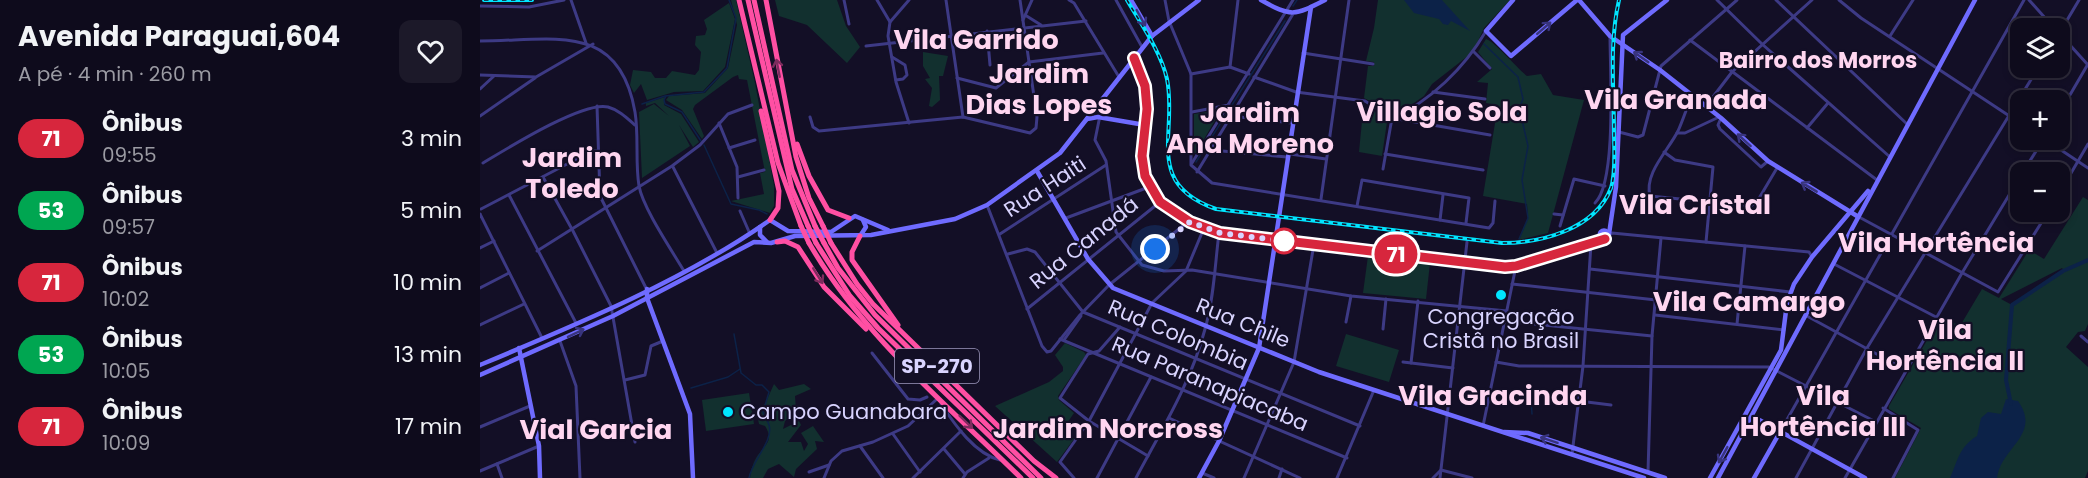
<!DOCTYPE html>
<html lang="pt">
<meta charset="utf-8">
<style>
body{margin:0;font-family:Poppins,sans-serif;background:#1c1929;color:#f1f3f6;height:100vh;display:flex;flex-direction:column;font-size:22px;white-space:nowrap}
*{box-sizing:border-box;margin:0}
p{font-size:20px;color:#9b9ba3}
.icon{flex:none;width:33px;height:33px;fill:none;stroke:currentColor;stroke-width:2;stroke-linecap:round;stroke-linejoin:round}
.map{position:relative;flex:1;overflow:hidden}
.drawer{display:flex;flex-direction:column;background:#0e0b1c;width:480px}
.drawer>*{flex:none}
.badge{padding:0 12px;border-radius:20px;font-size:21px;line-height:39px}
.buttons{position:absolute;left:1530px;top:18px;display:grid;gap:12px}
.buttons a{display:grid;place-items:center;width:60px;height:60px;border-radius:12px;background:#0e0b1c;box-shadow:0 3px 9px #0003,0 0 0 2px #2e2b3b;font-size:30px}
.you{position:absolute;width:30px;height:30px;margin:-15px;border:4px solid #fff;border-radius:50%;background:#1a73e8;box-shadow:0 0 0 9px #1a73e833}
.map>.badge{position:absolute;translate:-50% -50%;box-shadow:0 0 0 3px #fff}
.round{display:grid;place-items:center;flex:none;width:63px;height:63px;border-radius:12px;background:#1c1929}
.headline{display:flex;align-items:center;justify-content:space-between;height:102px;padding:0 18px}
h1{font-size:28px;font-weight:700;line-height:45px}
ul{padding:0;list-style:none}
li{display:flex;align-items:center;gap:18px;height:72px;padding:0 18px}
li div{flex:1}
li b{display:block;font-size:22px}
li em{font-style:normal}
li .badge{min-width:66px;font-weight:700;text-align:center}
main{display:flex;flex:1;min-height:0}
.map>svg:first-child{display:block}
.green{fill:#12302f;fill-rule:evenodd}
.water{fill:#0c2248}
.lines{fill:none;stroke-linecap:round;stroke-linejoin:round}
.stream{stroke:#0c2248;stroke-width:1.5}
.canal{stroke:#0c2248;stroke-width:4}
.street{stroke:#3d3a85;stroke-width:3}
.secondary{stroke:#6f6bff;stroke-width:4.5}
.highway{stroke:#ff4fa3;stroke-width:5}
.rail-casing{stroke:#00e5ff;stroke-width:4}
.rail{stroke:#130f26;stroke-width:1.5;stroke-dasharray:4.5;stroke-linecap:butt}
.highway-bridge{stroke:#ff4fa3;stroke-width:5}
.oneway{stroke:#38347d}
.oneway2{stroke:#7d2c5e}
.line-casing{stroke:#fff;stroke-width:14}
.line{stroke:#d7263d;stroke-width:9}
.walk{stroke:#d9d4ff;stroke-width:6;stroke-dasharray:0 10.8}
.stop-dot{fill:#fff;stroke:#d7263d;stroke-width:3}
.poi-dot{fill:#00e5ff;stroke:#130f26;stroke-width:2}
.labels{text-anchor:middle;stroke-width:4.5;stroke-linejoin:round;paint-order:stroke}
.shield{fill:#130f26;stroke:#9e99be;stroke-width:1.5}
.shield-label{font-size:20px;font-weight:bold;fill:#d9d4ff}
.street-label{font-size:21px;fill:#d9d4ff;stroke:#130f26}
.poi-label{font-size:21px;fill:#d9d4ff;stroke:#130f26}
.neighbourhood-label{font-size:22px;font-weight:bold;fill:#ffd6f0;stroke:#130f26}
.district-label{font-size:27px;font-weight:bold;fill:#ffd6f0;stroke:#130f26}
</style>
<main>
<section class="drawer">
<div class="headline"><div><h1>Avenida Paraguai,604</h1><p>A pé · 4 min · 260 m</p></div><a class="round"><svg class="icon" aria-label="heart" viewBox="0 0 24 24"><path d="M12 20l-8-8c-3-5 5-10 8-4 3-6 11-1 8 4z"/></svg></a></div>
<ul>
<li><span class="badge" style="background:#d7263d;color:#fff">71</span><div><b>Ônibus</b><p>09:55</p></div><em>3 min</em></li>
<li><span class="badge" style="background:#00a651;color:#fff">53</span><div><b>Ônibus</b><p>09:57</p></div><em>5 min</em></li>
<li><span class="badge" style="background:#d7263d;color:#fff">71</span><div><b>Ônibus</b><p>10:02</p></div><em>10 min</em></li>
<li><span class="badge" style="background:#00a651;color:#fff">53</span><div><b>Ônibus</b><p>10:05</p></div><em>13 min</em></li>
<li><span class="badge" style="background:#d7263d;color:#fff">71</span><div><b>Ônibus</b><p>10:09</p></div><em>17 min</em></li>
</ul>
</section>
<div class="map">
<svg width="1608" height="478" viewBox="0 0 1608 478">
<rect width="100%" height="100%" fill="#130f26"/>
<!-- green -->
<g class="green">
<polygon points="251,0 256,0 275,83 294,186 294,206 290,213 251,201 284,194 280,173 285,172 267,80 259,79 258,75 253,77 215,105 213,109 224,136 222,139 202,110 186,100 189,96 225,93 248,68 257,25"/>
<polygon points="295,0 357,0 366,26 380,47 367,63 327,25 299,16"/>
<polygon points="898,0 1030,0 1004,28 993,52 952,84 944,96 928,107 912,112 884,98 888,66 894,66 894,62 886,61 894,28"/>
<polygon points="249,3 255,19 245,67 223,91 194,92 167,100 161,84 154,93 150,85 153,70 171,72 175,78 186,78 192,71 215,75 219,70 221,52 215,45 216,36 225,35 227,29 224,20"/>
<path d="M1006 39C1014 41 1037 68 1047 76L1061 74 1073 95 1104 100 1068 233 1039 240 1048 218 1047 204 1003 196 1018 105 1006 103 1008 83 997 82 1012 69 998 52Z"/>
<polygon points="443,52 468,56 463,76 459,76 460,100 452,107 449,106 452,88 445,79 450,78 443,66"/>
<polygon points="185,97 184,105 201,114 219,142 213,147 199,125 210,146 162,178 159,112 174,104 189,116 175,103 166,106 166,103"/>
<polygon points="892,109 907,122 902,156 879,152 882,121"/>
<polygon points="741,110 716,153 714,153 714,114"/>
<path d="M1603 197 1608 200V324L1605 331 1598 332 1586 347 1608 367V471L1605 478H1415L1441 428 1409 409V406L1461 316 1480 326 1502 289 1519 298 1549 250 1564 259ZM1582 268 1584 271 1532 305 1521 299Z"/>
<polygon points="888,256 950,263 946,299 883,293"/>
<polygon points="866,334 919,350 909,382 856,366"/>
<polygon points="585,343 604,352 606,355 578,396 579,400 594,413 583,429 594,439 577,462 515,406 569,382 583,371 583,367 575,355"/>
<path d="M294 384 299 390 324 384 331 389 315 396 316 411 305 421 303 429 319 421 321 425 308 442H321L324 451 328 444 321 433 333 426 344 442 335 441 337 449 316 469 314 477 299 464 288 469 283 478H270C271 470 273 462 278 455 286 444 294 440 285 426L279 424 276 409 285 404Z"/>
<polygon points="269,393 274,424 226,431 222,400"/>
</g>
<!-- water -->
<g class="water">
<polygon points="924,0 962,0 990,31 971,21 968,25 963,24 959,19 934,13"/>
<path d="M1526 399 1538 401C1562 435 1521 447 1517 478H1470C1478 460 1479 447 1497 436L1501 418 1508 412 1521 414Z"/>
</g>
<g class="lines">
<!-- stream -->
<g class="stream">
<polyline points="813,6 817,0"/>
<polyline points="1004,44 1038,77 1043,99 1037,113 1042,120 1048,146 1042,180 1048,218 1039,239"/>
<polyline points="186,96 184,100 185,104 202,112 221,141"/>
<polyline points="162,104 185,96 224,92 247,68 256,18 249,0"/>
<polyline points="224,145 251,204 279,210 287,214"/>
<polyline points="716,162 805,21"/>
<path d="M254 334 261 373 276 385H282L289 392 283 412C285 417 288 421 289 425 294 440 272 461 269 478"/>
<polyline points="1050,386 1052,414"/>
<polyline points="211,388 248,377 260,369"/>
</g>
<!-- canal -->
<polyline class="canal" points="1531,404 1526,380 1532,305 1583,271 1608,260"/>
<!-- street -->
<g class="street">
<polyline points="91,0 106,43"/>
<polyline points="364,0 369,24"/>
<polyline points="397,0 410,22 408,36 416,82 429,123"/>
<polyline points="466,0 483,117"/>
<polyline points="589,0 594,3 639,77"/>
<polyline points="636,0 662,47"/>
<polyline points="685,0 689,21 711,74 711,165 732,183 1009,228 1013,223 1015,201"/>
<polyline points="1237,0 1282,44 1410,157"/>
<polyline points="1296,0 1427,124"/>
<polyline points="1359,0 1381,18 1540,123"/>
<polyline points="1549,0 1574,28"/>
<polyline points="0,6 49,7 84,0"/>
<polyline points="545,15 561,25"/>
<polyline points="543,20 552,0"/>
<polyline points="410,22 429,0"/>
<polyline points="507,31 510,65"/>
<polyline points="1580,32 1599,0"/>
<polyline points="1580,34 1608,65"/>
<polyline points="1410,36 1433,0"/>
<polyline points="1210,40 1397,180"/>
<path d="M0 41C72 41 139 20 155 112 159 136 155 162 159 186 163 208 191 249 204 271"/>
<polyline points="386,46 606,21"/>
<polyline points="994,52 1010,68"/>
<polyline points="823,53 893,64"/>
<polyline points="412,57 425,65 427,75 423,79 416,80"/>
<polyline points="750,67 758,0"/>
<polyline points="711,74 750,67 769,74"/>
<polyline points="0,75 56,77 113,44"/>
<polyline points="774,77 816,92 885,101 912,118 1010,135"/>
<polyline points="477,78 516,88 549,62 623,53"/>
<polyline points="0,89 14,76"/>
<polyline points="953,92 1005,99"/>
<path d="M1212 95C1207 107 1203 120 1198 131 1188 151 1164 173 1170 196L1271 206 1278 200 1297 168"/>
<polyline points="623,101 615,140 626,161 636,232 662,265 684,271 712,270 871,296 1027,311"/>
<polyline points="117,106 120,196 166,288"/>
<polyline points="1226,106 1252,72 1332,0"/>
<polyline points="712,112 749,105"/>
<polyline points="1580,112 1608,64"/>
<polyline points="0,116 55,78"/>
<polyline points="751,116 812,123"/>
<polyline points="330,117 333,127 339,131 483,117 550,133 556,128 557,117 540,0"/>
<polyline points="1241,118 1238,125 1240,129 1281,167 1288,161"/>
<polyline points="239,123 257,167 258,198"/>
<path d="M665 125C652 218 719 232 795 240"/>
<polyline points="1327,128 1348,103"/>
<polyline points="1139,132 1158,137 1163,135 1181,66 1257,0"/>
<polyline points="1197,133 1205,133 1239,117"/>
<polyline points="1566,140 1608,168"/>
<polyline points="249,148 275,140"/>
<polyline points="731,150 807,157"/>
<polyline points="1184,152 1195,160 1233,167 1226,242"/>
<polyline points="810,154 846,159"/>
<polyline points="905,154 1003,170"/>
<path d="M3 163C28 148 103 101 128 107 139 110 147 118 155 125"/>
<polyline points="712,163 813,0"/>
<polyline points="193,167 237,253"/>
<path d="M903 169 912 118C950 102 985 67 1006 31"/>
<polyline points="717,172 813,14"/>
<polyline points="1543,172 1563,140"/>
<polyline points="63,177 93,231 131,306 155,442"/>
<polyline points="258,177 284,170"/>
<polyline points="1580,192 1608,144"/>
<polyline points="29,195 96,323"/>
<polyline points="841,199 869,0"/>
<path d="M1115 203C1137 182 1130 70 1130 36"/>
<polyline points="507,205 562,346 567,352 571,351 600,315 629,285 709,221"/>
<polyline points="877,206 882,180 989,198 986,223"/>
<polyline points="1,209 112,151 119,151"/>
<polyline points="260,211 270,234"/>
<polyline points="0,214 62,338"/>
<polyline points="1074,214 1083,215"/>
<polyline points="1379,217 1518,292 1568,212"/>
<polyline points="586,218 669,187"/>
<polyline points="960,220 963,195"/>
<polyline points="1080,226 1094,179 1125,186"/>
<polyline points="520,234 626,165"/>
<polyline points="1128,237 1132,233 1329,252 1332,257"/>
<polyline points="0,248 14,241"/>
<polyline points="57,251 192,166 220,145 248,114 272,105"/>
<polyline points="528,254 547,249 555,252 603,312 880,426"/>
<polyline points="1354,264 1456,317"/>
<polyline points="1110,269 1310,292"/>
<polyline points="1032,284 1176,300"/>
<polyline points="0,288 29,273"/>
<polyline points="547,309 680,202"/>
<polyline points="1175,315 1304,330"/>
<polyline points="1325,315 1426,370"/>
<polyline points="1025,321 1172,336"/>
<polyline points="866,322 871,296"/>
<polyline points="1257,324 1265,246"/>
<polyline points="0,325 44,304"/>
<polyline points="640,327 619,351 608,354 580,398 609,421 668,456"/>
<polyline points="903,329 906,299"/>
<polyline points="1601,336 1608,342"/>
<polyline points="580,339 867,458"/>
<polyline points="584,340 601,316"/>
<polyline points="80,341 96,386 100,478"/>
<polyline points="392,353 428,399 440,400 447,397"/>
<polyline points="923,362 973,368"/>
<polyline points="1016,362 1039,366 1289,367 1396,422"/>
<polyline points="931,363 938,301"/>
<polyline points="145,380 165,375 171,346 183,341"/>
<polyline points="1099,401 1131,405"/>
<path d="M461 404C475 425 495 454 520 460"/>
<polyline points="1403,408 1438,430 1413,478"/>
<polyline points="689,418 820,478"/>
<polyline points="1003,426 1036,266"/>
<polyline points="0,427 50,406"/>
<polyline points="1300,432 1544,0"/>
<polyline points="413,434 440,472"/>
<polyline points="380,446 403,478"/>
<polyline points="464,449 485,474"/>
<polyline points="1092,454 1103,366 1111,244"/>
<polyline points="17,464 22,478"/>
<polyline points="0,471 59,446"/>
<polyline points="329,472 349,465"/>
<polyline points="1168,472 1172,336 1181,238"/>
<polyline points="722,473 734,478"/>
<polyline points="344,478 351,461 362,451 393,442 428,426 457,399"/>
<polyline points="433,478 481,431"/>
<polyline points="483,478 487,472 509,458"/>
<polyline points="594,478 580,462 609,421 672,303 706,271 724,228"/>
<polyline points="617,478 671,377"/>
<path d="M656 478C682 429 711 383 725 329 734 298 735 264 739 233"/>
<polyline points="764,478 814,362 834,244"/>
<polyline points="799,478 802,469"/>
<polyline points="857,478 894,390"/>
<polyline points="953,478 961,470 992,478"/>
<polyline points="960,478 987,242"/>
<polyline points="1316,478 1387,348 1558,68"/>
<polyline points="1365,478 1482,273 1540,177"/>
</g>
<!-- secondary -->
<g class="secondary">
<polyline points="651,0 672,36"/>
<path d="M781 0C811 17 814 16 845 0"/>
<polyline points="1033,0 1006,31 1031,56 1097,0"/>
<polyline points="1099,0 1130,36 1180,70 1241,118 1288,161 1377,216"/>
<polyline points="607,119 618,117 665,125 665,85 654,58"/>
<polyline points="557,171 608,259 633,288 839,372 1164,478"/>
<polyline points="280,227 280,235 287,242"/>
<circle cx="1124" cy="235" r="4.5"/>
<polyline points="1129,234 1136,187 1143,35 1187,0"/>
<polyline points="380,236 386,227 383,220"/>
<polyline points="795,240 1025,267 1036,266 1125,239"/>
<polyline points="167,289 167,298 210,414 213,478"/>
<polyline points="39,348 59,446 60,478"/>
<path d="M0 365C96 325 205 280 290 220L308 231 351 232 375 216 408 230"/>
<polyline points="0,375 133,316 274,242 291,243 315,236 391,235 475,219 507,205 580,153 672,36 719,0"/>
<polyline points="1272,416 1385,478"/>
<polyline points="1024,432 1048,433 1185,478"/>
<polyline points="719,478 739,441 779,348 831,7"/>
<polyline points="1230,478 1301,350 1307,303 1314,284 1332,257 1388,191"/>
<polyline points="1238,478 1495,0"/>
<polyline points="1274,478 1300,432"/>
</g>
<!-- highway -->
<g class="highway">
<polyline points="259,0 298,163 321,226"/>
<polyline points="268,0 312,189 328,226"/>
<polyline points="274,0 312,170 335,226"/>
<polyline points="286,0 316,157 329,198 343,226"/>
<polyline points="281,111 299,191 298,208 290,220"/>
<polyline points="317,144 329,176 348,210 369,218"/>
<polyline points="380,236 372,252 372,260 418,325"/>
<polyline points="297,242 305,241 318,247 344,287 386,329"/>
<path d="M329 243C382 335 466 404 541 478"/>
<polyline points="336,243 370,296 398,328 553,478"/>
<polyline points="344,243 358,268 395,315 561,478"/>
<polyline points="351,243 377,284 393,304 554,461 576,478"/>
</g>
<defs>
<g id="rail">
<polyline points="4,0 52,0"/>
<path d="M647 0C661 24 681 52 687 79 698 134 663 183 736 209L1022 243C1060 243 1115 230 1131 188 1136 172 1134 150 1134 133 1134 89 1129 43 1139 0"/>
</g>
</defs>
<!-- rail casing -->
<use href="#rail" class="rail-casing"/>
<!-- rail -->
<use href="#rail" class="rail"/>
<!-- highway-bridge -->
<g class="highway-bridge">
<polyline points="321,226 329,243"/>
<polyline points="328,226 336,243"/>
<polyline points="335,226 344,243"/>
<polyline points="343,226 351,243"/>
</g>
</g>
<!-- one-way arrows -->
<defs><path id="oneway-shaft" d="M-6 0H5M1.5-3L5.5 0L1.5 3" fill="none" stroke-width="1.6" stroke-linecap="round" stroke-linejoin="round" transform="scale(1.5)"/></defs>
<g class="oneway">
<use href="#oneway-shaft" transform="translate(661 18) rotate(61)"/>
<use href="#oneway-shaft" transform="translate(1064 28) rotate(-41)"/>
<use href="#oneway-shaft" transform="translate(1161 57) rotate(-145)"/>
<use href="#oneway-shaft" transform="translate(1264 140) rotate(-138)"/>
<use href="#oneway-shaft" transform="translate(1329 187) rotate(-149)"/>
<use href="#oneway-shaft" transform="translate(96 333) rotate(-26)"/>
<use href="#oneway-shaft" transform="translate(1069 440) rotate(-162)"/>
<use href="#oneway-shaft" transform="translate(1243 455) rotate(119)"/>
</g>
<g class="oneway2">
<use href="#oneway-shaft" transform="translate(298 68) rotate(-101)"/>
<use href="#oneway-shaft" transform="translate(338 276) rotate(58)"/>
<use href="#oneway-shaft" transform="translate(486 422) rotate(44)"/>
</g>
<g class="lines">
<defs>
<polyline id="line" points="654,58 665,86 667,109 662,156 665,176 680,202 710,222 740,233 1025,267 1036,266 1125,239"/>
</defs>
<!-- line casing -->
<use href="#line" class="line-casing"/>
<!-- line -->
<use href="#line" class="line"/>
<!-- walk -->
<polyline class="walk" points="675,249 710,222 740,233 804,241"/>
</g>
<!-- markers -->
<circle class="stop-dot" cx="804" cy="241" r="12"/>
<g class="poi-dot">
<circle cx="1021" cy="295" r="6"/>
<circle cx="248" cy="412" r="6"/>
</g>
<g class="labels">
<!-- shield labels -->
<rect class="shield" x="415" y="349" width="84" height="34" rx="4.5"/>
<g class="shield-label">
<text x="457" y="373">SP-270</text>
</g>
<!-- street labels -->
<g class="street-label">
<text transform="translate(565 187) rotate(-33)" y="7">Rua Haiti</text>
<text transform="translate(604 243) rotate(-39)" y="7">Rua Canadá</text>
<text transform="translate(763 323) rotate(22)" y="7">Rua Chile</text>
<text transform="translate(698 335) rotate(23)" y="7">Rua Colombia</text>
<text transform="translate(730 384) rotate(23)" y="7">Rua Paranapiacaba</text>
</g>
<!-- poi labels -->
<g class="poi-label">
<text x="1021" y="324">Congregação<tspan x="1021" dy="24">Cristâ no Brasil</tspan></text>
<text x="260" y="419" text-anchor="start">Campo Guanabara</text>
</g>
<!-- neighbourhood labels -->
<g class="neighbourhood-label">
<text x="1338" y="68">Bairro dos Morros</text>
</g>
<!-- district labels -->
<g class="district-label">
<text x="496" y="49">Vila Garrido</text>
<text x="559" y="83">Jardim<tspan x="559" dy="31">Dias Lopes</tspan></text>
<text x="1196" y="109">Vila Granada</text>
<text x="962" y="121">Villagio Sola</text>
<text x="770" y="122">Jardim<tspan x="770" dy="31">Ana Moreno</tspan></text>
<text x="92" y="167">Jardim<tspan x="92" dy="31">Toledo</tspan></text>
<text x="1215" y="214">Vila Cristal</text>
<text x="1456" y="252">Vila Hortência</text>
<text x="1269" y="311">Vila Camargo</text>
<text x="1465" y="339">Vila<tspan x="1465" dy="31">Hortência II</tspan></text>
<text x="1013" y="405">Vila Gracinda</text>
<text x="1343" y="405">Vila<tspan x="1343" dy="31">Hortência III</tspan></text>
<text x="628" y="438">Jardim Norcross</text>
<text x="116" y="439">Vial Garcia</text>
</g>
</g>
</svg>
<div class="buttons">
<a><svg class="icon" aria-label="layers" viewBox="0 0 24 24"><path d="M12 4l9 5-9 5-9-5zM3 14l9 5 9-5"/></svg></a>
<a>+</a>
<a>−</a>
</div>
<div class="you" style="left:675px;top:249px"></div>
<b class="badge" style="left:916px;top:254px;background:#d7263d;color:#fff">71</b>
</div>
</main>
